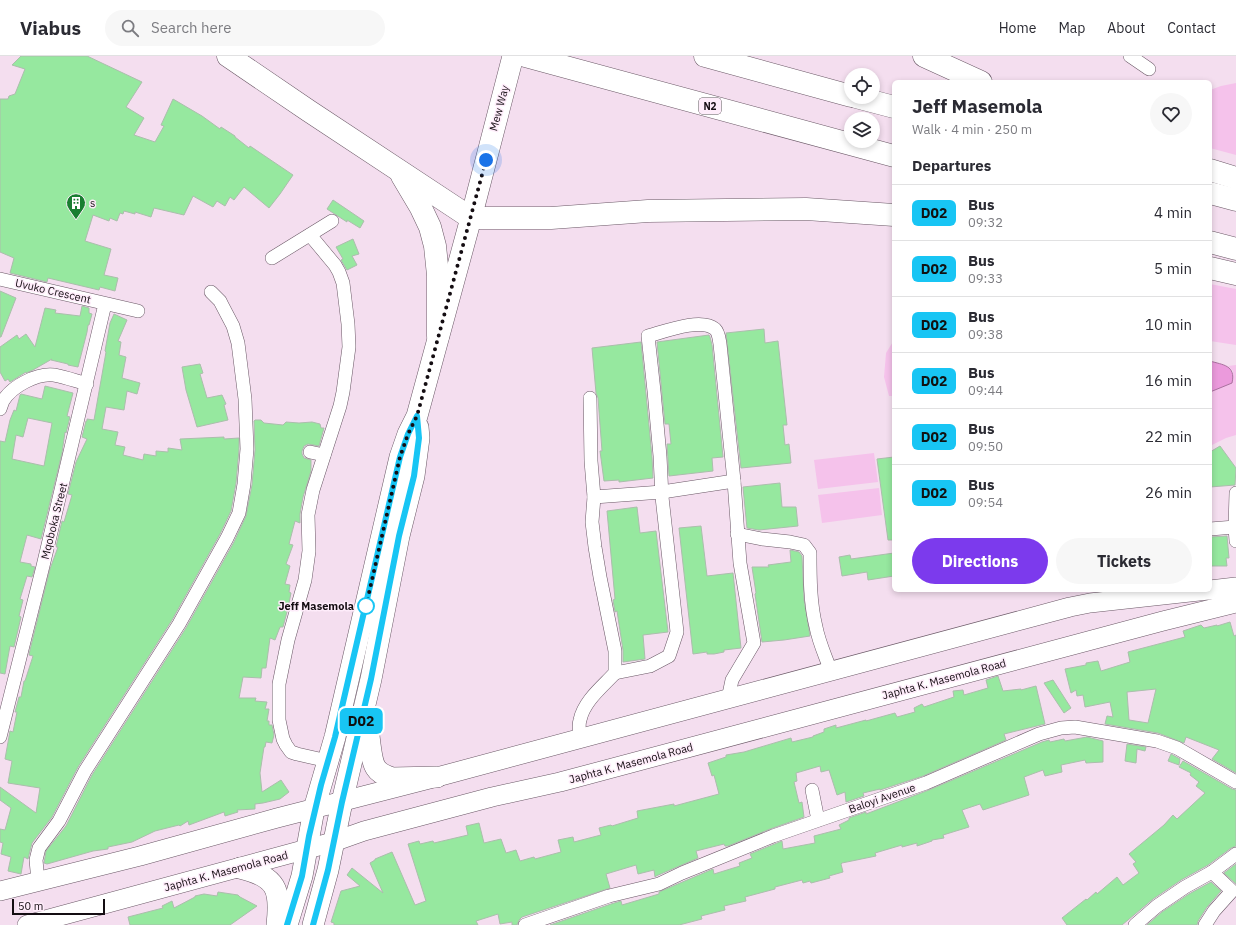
<!DOCTYPE html>
<meta charset="utf-8">
<style>
body{margin:0;font-family:"IBM Plex Sans",sans-serif;background:#f7f7f7;color:#2b2b33;height:100vh;display:flex;flex-direction:column;font-size:15px;white-space:nowrap}
*{box-sizing:border-box;margin:0}
p{font-size:13px;color:#7c7c81}
.icon{flex:none;width:22px;height:22px;fill:none;stroke:currentColor;stroke-width:2;stroke-linecap:round;stroke-linejoin:round}
.map{position:relative;flex:1;overflow:hidden}
.details{position:absolute;left:892px;top:24px;width:320px;height:512px;display:flex;flex-direction:column;background:#fff;border-radius:6px;box-shadow:0 2px 6px #0003}
.details>*{flex:none}
.badge{padding:0 8px;border-radius:6px;font-size:14px;line-height:26px}
.controls{position:absolute;left:844px;top:12px;display:grid;gap:8px}
.controls a{display:grid;place-items:center;width:36px;height:36px;border-radius:50%;background:#fff;box-shadow:0 2px 6px #0003;font-size:20px}
.scale{position:absolute;left:12px;bottom:10px;width:93px;box-sizing:border-box;padding-left:4px;border:2px solid #140d12;border-top:0;font-size:11px;line-height:14px;white-space:nowrap;color:#140d12;-webkit-text-stroke:3px #feecfa;paint-order:stroke}
.you{position:absolute;width:20px;height:20px;margin:-10px;border:3px solid #fff;border-radius:50%;background:#1a73e8;box-shadow:0 0 0 6px #1a73e833}
.map>.badge{position:absolute;translate:-50% -50%;box-shadow:0 0 0 2px #fff}
h2{padding:0 20px;font-size:15px;line-height:36px}
.round{display:grid;place-items:center;flex:none;width:42px;height:42px;border-radius:21px;background:#f7f7f7}
.overview{display:flex;align-items:center;justify-content:space-between;height:68px;padding:0 20px}
h1{font-size:19px;font-weight:800;line-height:30px}
.button{display:flex;gap:8px;margin-top:auto;padding:8px 20px}
.button a{flex:1;height:46px;border-radius:24px;background:#7c3aed;color:#fff;font-size:16px;font-weight:800;line-height:46px;text-align:center}
.button a+a{background:#f7f7f7;color:#2b2b33}
ul{padding:0;list-style:none}
li{display:flex;align-items:center;gap:12px;height:56px;padding:0 20px;border-top:1px solid #e1e1e2}
li div{flex:1}
li b{display:block;font-size:15px}
li em{font-style:normal}
li .badge{min-width:44px;font-weight:700;text-align:center}
header{display:flex;align-items:center;gap:24px;box-sizing:border-box;height:56px;padding:0 20px;background:#fff;border-bottom:1px solid #e1e1e2}
header strong{font-size:19px}
nav{display:flex;gap:22px;margin-inline-start:auto;font-size:14px}
.search{width:280px;height:36px;background:#f7f7f7;display:flex;align-items:center;gap:10px;box-sizing:border-box;padding:0 14px;border-radius:22px;color:#7c7c81;font-size:15px}
.map>svg:first-child{display:block}
.green{fill:#f5c2eb}
.water{fill:#eb9adc;stroke:#aa709f}
.building{fill:#96e89f;stroke:#abbeac;fill-rule:evenodd}
.lines{fill:none;stroke-linecap:round;stroke-linejoin:round}
.street-casing{stroke:#6a5866;stroke-width:14}
.secondary-casing{stroke:#6a5866;stroke-width:20}
.primary-casing{stroke:#6a5866;stroke-width:22}
.highway-casing{stroke:#6a5866;stroke-width:23}
.street{stroke:#fff;stroke-width:13}
.secondary{stroke:#fff;stroke-width:19}
.primary{stroke:#fff;stroke-width:21}
.highway{stroke:#fff;stroke-width:22}
.line-casing{stroke:#fff;stroke-width:9}
.line{stroke:#18c5f4;stroke-width:6}
.walk{stroke:#140d12;stroke-width:4;stroke-dasharray:0 7.2}
.stop-dot{fill:#fff;stroke:#18c5f4;stroke-width:2}
.labels{text-anchor:middle;stroke-width:3;stroke-linejoin:round;paint-order:stroke}
.shield{fill:#feecfa;stroke:#5a5058;stroke-width:1}
.shield-label{font-size:10px;font-weight:bold;fill:#140d12}
.street-label{font-size:11px;fill:#140d12;stroke:#feecfa}
.poi-label{font-size:11px;fill:#140d12;stroke:#feecfa;text-anchor:start}
.stop-label{font-size:11px;font-weight:bold;fill:#140d12;stroke:#feecfa;text-anchor:end}
</style>
<header>
<strong>Viabus</strong>
<div class="search"><svg class="icon" aria-label="search" viewBox="0 0 24 24"><circle cx="10" cy="10" r="6"/><path d="M15 15l6 6"/></svg>Search here</div>
<nav><a>Home</a><a>Map</a><a>About</a><a>Contact</a></nav>
</header>
<div class="map">
<svg width="1236" height="869" viewBox="0 0 1236 869">
<rect width="100%" height="100%" fill="#f4deef"/>
<!-- green -->
<g class="green">
<polygon points="1236,27 1236,99 1210,92 1210,34 1221,30"/>
<polygon points="1210,228 1236,233 1236,289 1210,285"/>
<polygon points="894,284 894,340 889,340 884,321 886,297"/>
<polygon points="1236,309 1236,379 1226,382 1210,390 1210,336 1232,327 1233,315 1228,310"/>
<polygon points="874,397 878,426 818,433 814,404"/>
<polygon points="879,432 882,459 822,467 818,439"/>
</g>
<!-- water -->
<path class="water" d="M1210 305C1223 309 1236 309 1232 327L1210 336Z"/>
<!-- building -->
<g class="building">
<polygon points="21,0 87,0 142,26 126,51 144,62 134,79 155,86 164,70 161,69 173,43 202,60 220,73 221,71 235,80 235,81 249,92 250,90 293,119 280,138 269,152 244,131 234,144 230,141 225,150 217,145 213,151 193,140 184,159 154,152 151,161 135,156 135,158 124,155 123,158 120,157 117,165 110,162 109,165 93,159 85,185 111,193 104,219 118,222 115,235 100,231 99,234 48,222 47,226 10,217 14,202 0,196 0,43 8,43 9,40 15,38 25,13 12,9"/>
<polygon points="333,144 364,165 360,172 347,164 347,166 327,153"/>
<polygon points="353,183 359,198 352,200 357,209 347,214 341,204 343,203 336,191"/>
<polygon points="0,235 16,242 1,281 0,281"/>
<polygon points="82,250 89,252 89,257 92,258 89,269 88,269 87,276 78,311 68,309 68,308 51,304 52,303 33,314 26,317 26,316 10,326 8,323 5,325 0,316 0,291 17,279 19,283 26,278 35,291 45,252 56,254 55,257 80,260"/>
<polygon points="114,258 127,264 118,285 121,286 119,299 126,301 122,322 140,327 137,338 127,335 124,354 106,351 102,373 118,376 115,389 125,391 123,399 143,404 144,398 156,400 156,395 168,396 168,392 182,394 180,383 224,381 224,383 239,382 239,393 236,427 231,455 220,478 172,564 78,711 52,761 32,787 28,803 24,801 21,818 8,815 11,801 1,798 3,787 0,786 0,773 5,774 11,752 0,744 0,731 36,757 40,732 8,727 12,705 5,703 10,675 13,676 17,656 15,656 19,641 21,641 24,625 25,625 33,600 29,599 30,594 50,513 58,491 56,491 62,465 64,466 72,439 68,438 76,406 87,383 82,381 86,365 87,365 87,363 94,364 106,296 105,295 110,267"/>
<polygon points="764,273 765,287 778,285 787,369 783,369 785,389 789,388 791,407 741,412 726,277"/>
<polygon points="709,279 710,281 712,289 723,401 712,402 713,415 669,420 667,388 671,388 669,368 665,368 657,286"/>
<polygon points="641,286 652,401 653,422 619,426 619,424 604,425 600,395 602,395 598,342 596,337 592,292"/>
<polygon points="200,308 203,317 200,318 207,342 222,339 226,348 224,349 228,364 197,371 186,334 182,311"/>
<path d="M45 330 73 337 67 360 70 361 66 377 65 376 62 397 41 483 27 479 20 506 31 508V510L35 511 32 521 27 520 20 543 23 544 19 560 21 561 14 591 10 590 5 618 0 617V385L5 386 10 364 14 354 16 355 20 339 21 338 42 343ZM28 362 52 367 44 410 12 403 16 379 23 381Z"/>
<polygon points="255,364 261,364 264,367 283,369 286,366 299,367 312,366 320,368 321,372 324,372 319,390 308,388 304,390 302,395 302,398 304,402 311,404 311,415 303,441 300,458 300,467 295,465 289,488 293,489 286,508 290,510 285,528 290,529 289,536 291,537 288,552 283,571 280,571 275,584 270,582 266,612 262,612 261,622 243,621 239,642 256,642 255,645 267,646 265,653 269,653 267,665 269,665 269,669 272,669 274,679 272,687 266,686 265,691 264,691 260,717 262,736 281,724 289,736 280,743 263,747 255,748 255,753 237,754 238,756 225,760 224,756 189,769 188,765 180,770 179,769 155,775 132,786 108,791 108,793 93,795 47,808 44,807 46,795 66,770 92,719 186,572 234,486 246,460 252,429 255,394 254,365"/>
<polygon points="1220,390 1236,412 1235,429 1210,431 1210,396"/>
<polygon points="894,401 894,484 888,484 877,403"/>
<polygon points="780,427 782,451 796,451 798,470 759,474 747,472 743,431"/>
<polygon points="637,451 640,477 656,475 668,576 643,579 645,603 623,606 623,594 617,555 615,556 613,544 615,543 607,455"/>
<polygon points="701,470 707,520 733,517 741,592 724,594 724,596 714,598 707,598 707,596 693,598 679,472"/>
<polygon points="1227,480 1229,502 1226,502 1227,510 1210,510 1210,481"/>
<polygon points="790,494 799,496 802,500 804,544 810,580 784,584 762,586 756,545 755,538 756,537 752,511 769,511 768,509 791,506"/>
<polygon points="894,497 894,520 868,524 867,516 842,520 839,501 850,499 851,503"/>
<path d="M1230 566 1234 580 1236 579V717L1212 703 1219 694 1186 681 1184 687 1158 677 1105 668 1107 660 1113 661 1110 646 1085 651 1083 639 1077 640 1076 634 1071 637 1065 613 1086 609V607L1098 605 1101 615 1130 606 1128 596 1185 581 1183 575 1201 569 1204 572 1217 569V570ZM1156 633 1148 667 1129 664 1127 636Z"/>
<polygon points="998,620 1003,635 1021,633 1021,634 1036,630 1045,668 1004,678 1006,684 923,720 880,734 880,733 863,737 864,740 846,746 845,736 837,739 829,714 821,716 820,710 796,717 797,725 794,726 799,747 802,746 804,761 770,773 728,790 725,790 724,788 696,795 698,802 656,820 655,821 654,814 638,818 636,809 606,818 610,832 522,861 519,864 517,869 512,869 512,866 500,868 498,858 476,865 478,869 334,869 334,867 331,866 341,835 360,830 347,819 352,812 383,837 370,807 375,804 375,803 392,796 415,849 426,845 408,788 419,785 420,788 433,785 434,787 468,779 466,770 479,767 484,787 501,783 506,797 516,794 520,805 534,801 535,803 561,796 558,784 573,781 574,786 601,779 599,772 611,769 612,770 638,762 637,755 674,748 674,750 719,738 714,719 712,720 708,707 726,701 726,699 744,696 791,682 792,686 813,681 813,680 824,676 824,673 836,669 836,672 866,664 866,665 895,657 897,661 915,656 914,652 922,648 924,651 954,641 953,635 963,634 964,639 988,632 986,624"/>
<polygon points="1053,624 1071,652 1064,657 1044,627"/>
<polygon points="1087,681 1103,685 1103,706 1086,707 1085,704 1061,709 1062,716 1045,720 1043,714 1024,721 1029,739 983,754 980,748 962,754 969,771 943,779 944,782 932,784 932,785 917,790 917,787 902,791 902,789 875,797 876,800 842,807 841,808 843,816 829,820 830,822 811,827 810,825 803,827 802,824 775,831 775,833 745,841 746,845 724,850 725,854 701,860 702,863 679,869 550,869 611,848 621,845 622,849 659,838 659,836 713,813 714,818 740,810 739,807 752,802 750,798 782,785 783,793 815,787 814,780 841,773 839,769 849,764 849,762 866,756 866,758 929,734 1042,686 1049,684 1050,686 1064,683 1065,685"/>
<polygon points="1127,688 1146,691 1145,695 1137,693 1136,707 1125,705"/>
<polygon points="1171,698 1180,703 1179,709 1168,705"/>
<polygon points="1183,705 1232,733 1236,734 1236,790 1231,792 1208,809 1181,824 1153,843 1122,869 1067,869 1062,862 1086,843 1087,844 1096,836 1097,838 1117,821 1123,829 1139,817 1133,808 1136,806 1129,798 1164,769 1173,759 1177,763 1205,737 1196,730 1199,726 1190,719 1191,717 1179,711"/>
<polygon points="1236,808 1236,828 1224,817"/>
<polygon points="1211,826 1221,835 1207,851 1198,865 1197,869 1147,869 1162,856 1189,838"/>
<polygon points="218,836 238,839 240,841 257,850 230,869 130,869 128,861 163,852 162,850 172,845 174,852 195,841 195,840 204,838 217,840"/>
</g>
<g class="lines">
<defs>
<g id="street">
<polyline points="1130,0 1149,13"/>
<polyline points="310,179 335,209 339,216 343,227 348,268 349,291 343,336 340,350 313,434 308,459 309,495 305,524 288,584 279,628 279,664 283,683 286,689 291,696 297,698 328,705"/>
<polyline points="272,202 332,165"/>
<polyline points="0,223 138,255"/>
<path d="M0 353C1 351 2 347 3 345 12 330 37 317 54 319 65 321 76 325 87 328"/>
<polyline points="310,396 324,399"/>
<polyline points="1236,437 1235,471 1236,485"/>
<polyline points="594,441 662,436 734,425"/>
<polyline points="1210,473 1235,471"/>
<path d="M737 478 762 483 790 486 804 489 810 497C810 521 810 547 816 571 819 587 826 601 831 616"/>
<path d="M615 617 650 610 669 600 677 576 662 441 660 400 654 335 648 280C663 276 701 261 715 273 719 277 719 283 720 288L734 425 740 507 754 587 732 624 728 643"/>
<polyline points="0,681 43,510 105,248"/>
<path d="M580 683C580 677 578 670 580 664 584 645 602 631 615 617V595L600 521 595 491 592 466 594 441 591 405 590 342"/>
<polyline points="812,734 818,764"/>
<polyline points="38,825 36,804 39,792 59,765 85,715 179,568 227,482 239,457 244,428 247,393 245,343 238,287 233,270 222,249 220,245 211,236"/>
<polyline points="525,869 609,840 659,828 682,817 773,780 926,727 1039,678 1061,672 1075,671 1157,685 1177,692 1236,726"/>
<polyline points="1135,869 1157,850 1185,831 1212,816 1236,798"/>
<polyline points="1205,869 1214,855 1231,836 1231,834 1212,816"/>
</g>
<g id="secondary">
<polyline points="1210,534 1236,531"/>
<polyline points="0,835 140,800 277,762 437,721 1070,551 1090,547 1208,534"/>
<polyline points="27,869 333,786 364,775 492,741 560,726 1163,565 1236,547"/>
</g>
<g id="primary">
<path d="M367 662C369 674 370 704 376 712 379 717 386 720 392 722L437 721"/>
<path d="M240 812C277 821 281 833 277 869"/>
<polyline points="287,869 302,820 314,753 335,681 400,401 408,378 417,360 471,162 513,0"/>
<polyline points="313,869 328,814 342,746 371,623 399,480 414,420 419,382 418,371"/>
</g>
<g id="highway">
<polyline points="228,0 309,55 471,162 551,162 648,155 806,153 894,159"/>
<polyline points="525,0 894,100"/>
<polyline points="705,0 851,40"/>
<polyline points="924,0 981,26"/>
<polyline points="856,41 894,51"/>
<polyline points="1210,114 1236,122"/>
<polyline points="402,120 421,152 430,171 435,190 438,219 438,280"/>
<polyline points="1210,137 1236,144"/>
<polyline points="1210,186 1236,193"/>
<polyline points="1210,212 1236,218"/>
</g>
</defs>
<!-- street casing -->
<use href="#street" class="street-casing"/>
<!-- secondary casing -->
<use href="#secondary" class="secondary-casing"/>
<!-- primary casing -->
<use href="#primary" class="primary-casing"/>
<!-- highway casing -->
<use href="#highway" class="highway-casing"/>
<!-- street -->
<use href="#street" class="street"/>
<!-- secondary -->
<use href="#secondary" class="secondary"/>
<!-- primary -->
<use href="#primary" class="primary"/>
<!-- highway -->
<use href="#highway" class="highway"/>
</g>
<g class="lines">
<defs>
<polyline id="line" points="287,869 302,820 309,780 321,729 335,681 400,401 408,378 417,360 419,382 414,420 399,480 371,623 342,746 328,814 313,869"/>
</defs>
<!-- line casing -->
<use href="#line" class="line-casing"/>
<!-- line -->
<use href="#line" class="line"/>
<!-- walk -->
<polyline class="walk" points="366,550 400,401 408,378 417,360 486,104"/>
</g>
<!-- icons -->
<defs>
<symbol id="building-pin" viewBox="-11 -11 22 30"><path d="M0 17L-7.5 6A9.5 9.5 0 1 1 7.5 6Z" fill="#197e31" stroke="#feecfa"/><path d="M-4-6H4V6H1V3H-1V6H-4ZM-2.5-4.3h1.7v1.8h-1.7ZM.8-4.3h1.7v1.8H.8ZM-2.5-1h1.7V.8h-1.7ZM.8-1h1.7V.8H.8Z" fill="#fff"/></symbol>
</defs>
<g fill-rule="evenodd">
<use href="#building-pin" x="65" y="136" width="22" height="30"/>
</g>
<!-- markers -->
<circle class="stop-dot" cx="366" cy="550" r="8"/>
<g class="labels">
<!-- shield labels -->
<rect class="shield" x="699" y="42" width="22" height="16" rx="3"/>
<g class="shield-label">
<text x="710" y="54">N2</text>
</g>
<!-- street labels -->
<g class="street-label">
<text transform="translate(499 52) rotate(-75)" y="4">Mew Way</text>
<text transform="translate(53 235) rotate(13)" y="4">Uvuko Crescent</text>
<text transform="translate(54 465) rotate(-76)" y="4">Mqoboka Street</text>
<text transform="translate(944 623) rotate(-15)" y="4">Japhta K. Masemola Road</text>
<text transform="translate(631 707) rotate(-15)" y="4">Japhta K. Masemola Road</text>
<text transform="translate(882 742) rotate(-19)" y="4">Baloyi Avenue</text>
<text transform="translate(226 815) rotate(-15)" y="4">Japhta K. Masemola Road</text>
</g>
<!-- poi labels -->
<g class="poi-label">
<text x="90" y="151">s</text>
</g>
<!-- stop labels -->
<g class="stop-label">
<text x="354" y="554">Jeff Masemola</text>
</g>
</g>
</svg>
<div class="controls">
<a><svg class="icon" aria-label="locate" viewBox="0 0 24 24"><circle cx="12" cy="12" r="6"/><path d="M12 2v4M12 18v4M2 12h4M18 12h4"/></svg></a>
<a><svg class="icon" aria-label="layers" viewBox="0 0 24 24"><path d="M12 4l9 5-9 5-9-5zM3 14l9 5 9-5"/></svg></a>
</div>
<div class="scale">50 m</div>
<div class="you" style="left:486px;top:104px"></div>
<b class="badge" style="left:361px;top:665px;background:#18c5f4;color:#111">D02</b>
<section class="details">
<div class="overview"><div><h1>Jeff Masemola</h1><p>Walk · 4 min · 250 m</p></div><a class="round"><svg class="icon" aria-label="heart" viewBox="0 0 24 24"><path d="M12 20l-8-8c-3-5 5-10 8-4 3-6 11-1 8 4z"/></svg></a></div>
<h2>Departures</h2>
<ul>
<li><span class="badge" style="background:#18c5f4;color:#111">D02</span><div><b>Bus</b><p>09:32</p></div><em>4 min</em></li>
<li><span class="badge" style="background:#18c5f4;color:#111">D02</span><div><b>Bus</b><p>09:33</p></div><em>5 min</em></li>
<li><span class="badge" style="background:#18c5f4;color:#111">D02</span><div><b>Bus</b><p>09:38</p></div><em>10 min</em></li>
<li><span class="badge" style="background:#18c5f4;color:#111">D02</span><div><b>Bus</b><p>09:44</p></div><em>16 min</em></li>
<li><span class="badge" style="background:#18c5f4;color:#111">D02</span><div><b>Bus</b><p>09:50</p></div><em>22 min</em></li>
<li><span class="badge" style="background:#18c5f4;color:#111">D02</span><div><b>Bus</b><p>09:54</p></div><em>26 min</em></li>
</ul>
<div class="button"><a>Directions</a><a>Tickets</a></div>
</section>
</div>
